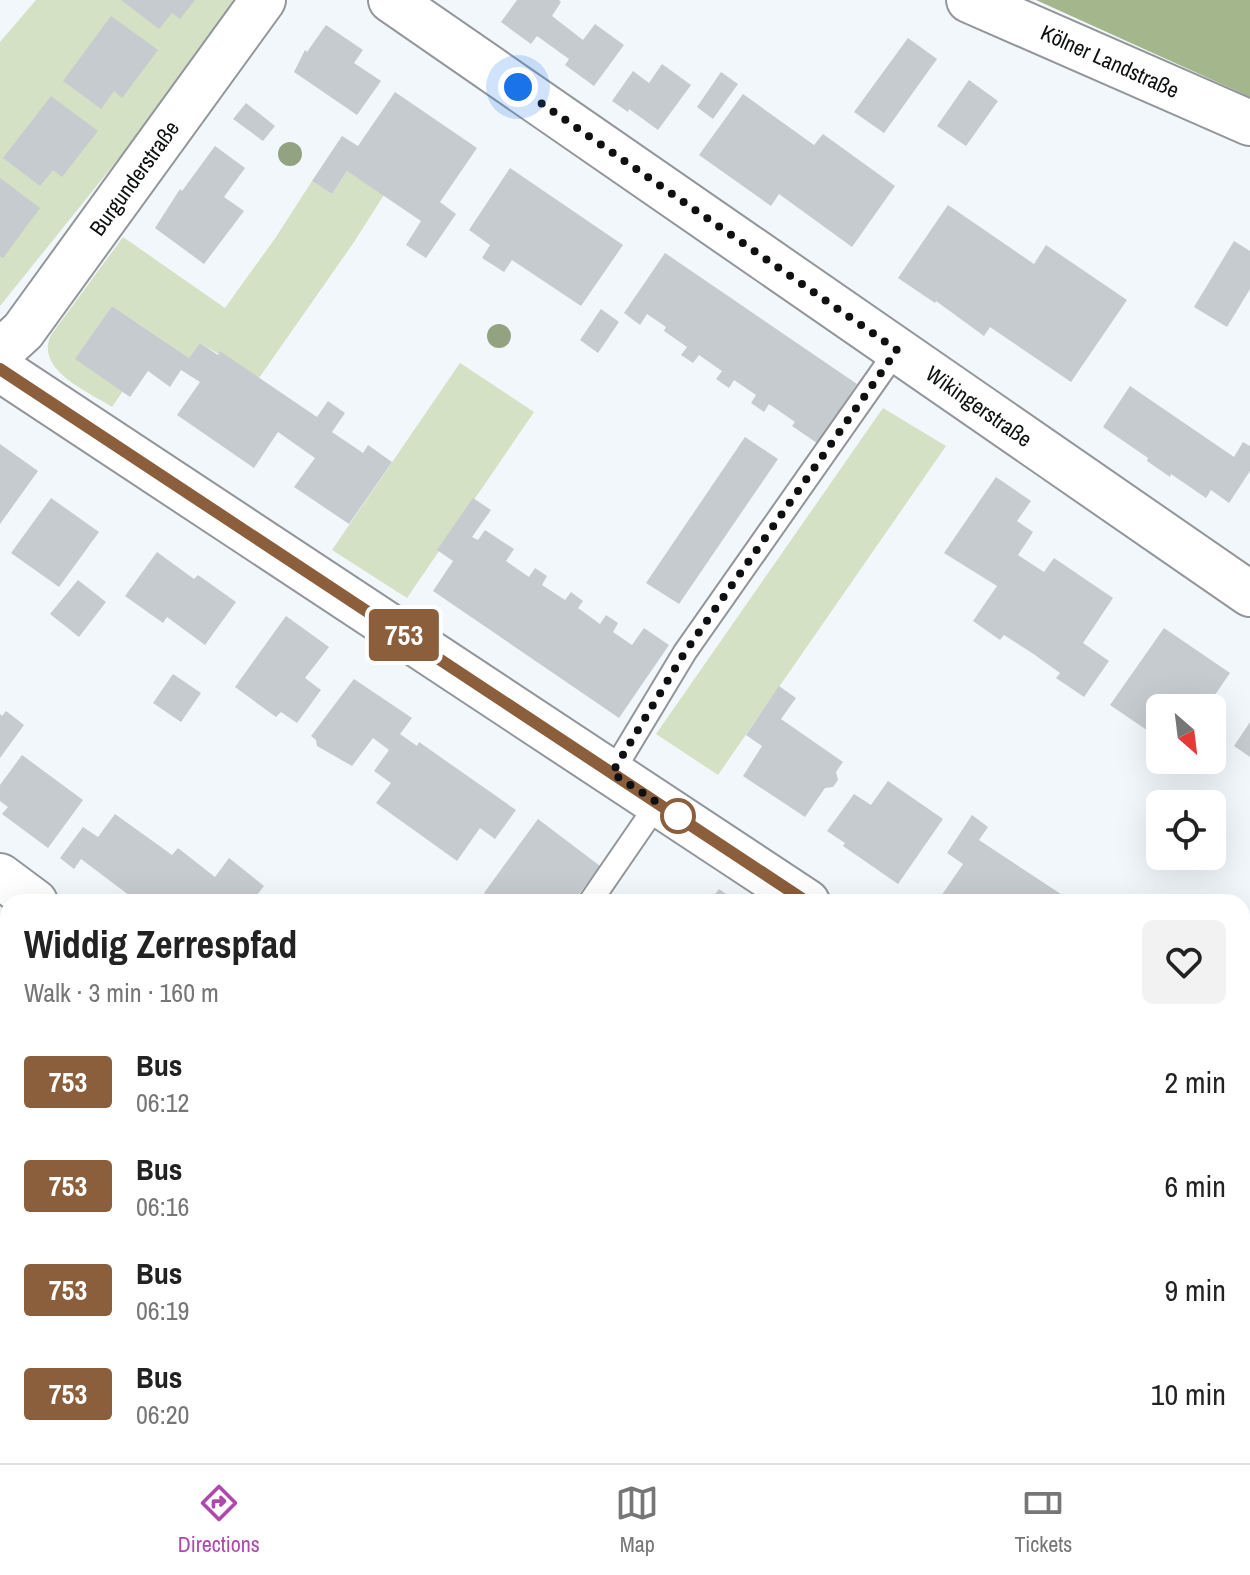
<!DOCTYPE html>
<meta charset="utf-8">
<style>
body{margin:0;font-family:"Archivo Narrow",sans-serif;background:#f2f2f2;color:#222;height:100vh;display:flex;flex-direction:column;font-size:30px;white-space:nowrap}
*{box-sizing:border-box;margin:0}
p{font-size:26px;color:#767676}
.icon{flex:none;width:44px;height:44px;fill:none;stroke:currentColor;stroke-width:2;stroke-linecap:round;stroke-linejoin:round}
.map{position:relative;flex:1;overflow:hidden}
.panel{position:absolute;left:0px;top:894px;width:1250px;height:570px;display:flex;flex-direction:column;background:#fff;border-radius:24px 24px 0 0;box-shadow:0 8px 32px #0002}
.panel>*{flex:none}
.badge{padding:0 16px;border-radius:6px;font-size:28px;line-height:52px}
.needle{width:52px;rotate:152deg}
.tools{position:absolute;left:1146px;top:694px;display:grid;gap:16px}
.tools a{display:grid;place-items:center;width:80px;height:80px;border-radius:12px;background:#fff;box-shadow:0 8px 32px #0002;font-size:40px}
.you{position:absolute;width:40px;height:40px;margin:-20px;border:6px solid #fff;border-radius:50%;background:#1a73e8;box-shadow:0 0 0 12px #1a73e833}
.map>.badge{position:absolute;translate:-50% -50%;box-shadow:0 0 0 4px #fff}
.round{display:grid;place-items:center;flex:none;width:84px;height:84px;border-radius:12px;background:#f2f2f2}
.headline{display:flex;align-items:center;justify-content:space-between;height:136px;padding:0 24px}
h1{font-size:38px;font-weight:800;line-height:60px}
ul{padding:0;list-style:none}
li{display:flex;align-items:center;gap:24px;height:104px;padding:0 24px}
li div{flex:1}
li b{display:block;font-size:30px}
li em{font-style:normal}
li .badge{min-width:88px;font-weight:700;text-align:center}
.tab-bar{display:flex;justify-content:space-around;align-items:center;height:112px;border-top:2px solid #e0e0e0;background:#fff;font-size:22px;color:#767676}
.tab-bar a{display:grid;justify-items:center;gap:4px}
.tab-bar .selected{color:#af48ac}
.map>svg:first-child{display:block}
.green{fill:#d4e1c4}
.forest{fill:#a4b78c}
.building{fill:#c6cbd0}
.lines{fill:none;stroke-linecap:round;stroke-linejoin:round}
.service-casing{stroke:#92969a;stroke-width:26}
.minor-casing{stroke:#92969a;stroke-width:48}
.secondary-casing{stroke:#92969a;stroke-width:48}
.path{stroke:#969a9c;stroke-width:5;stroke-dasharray:8 4;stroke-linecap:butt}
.service{stroke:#fff;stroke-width:22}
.minor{stroke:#fff;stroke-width:44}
.secondary{stroke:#fff;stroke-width:44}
.tree{fill:#93a281}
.line-casing{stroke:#fff;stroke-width:18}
.line{stroke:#8b5e3c;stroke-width:12}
.walk{stroke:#0e1011;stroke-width:8;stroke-dasharray:0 14.4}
.stop-dot{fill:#fff;stroke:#8b5e3c;stroke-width:4}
.labels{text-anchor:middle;stroke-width:6;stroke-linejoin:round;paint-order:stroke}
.street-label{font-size:22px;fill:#0e1011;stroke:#fff}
</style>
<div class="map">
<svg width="1250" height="1463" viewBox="0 0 1250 1463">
<rect width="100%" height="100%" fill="#f2f7fb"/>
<!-- green -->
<g class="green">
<polygon points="36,0 243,0 214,40 0,306 0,42"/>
<path d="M347 171 384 195 354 242 259 378 200 343 189 358 112 306 76 359 123 391 112 407C89 392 34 370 51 335L123 237 225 308 276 237 312 181 332 194Z"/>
<polygon points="460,363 534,412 407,598 332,550"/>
<polygon points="883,408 946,446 718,775 656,734"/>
<polygon points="950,1456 1069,1456 1064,1463 945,1463"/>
</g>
<!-- forest -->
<polygon class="forest" points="1036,0 1250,0 1250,97"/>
<!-- building -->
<g class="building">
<polygon points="121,0 195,0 180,19 172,13 159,29"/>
<polygon points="517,0 559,0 561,2 552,16 583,40 595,24 624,45 594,86 565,65 569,59 537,36 531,44 501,22"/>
<polygon points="111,16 158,50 122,98 114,91 101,109 63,81"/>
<polygon points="326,25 363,50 354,63 381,81 357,115 294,72 305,50 307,52"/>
<polygon points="908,38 937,59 884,133 854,112"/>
<polygon points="662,64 691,85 658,130 629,109 628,112 612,101 633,71 649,83"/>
<polygon points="721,72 738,84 713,119 697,107"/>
<polygon points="969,80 998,101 966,146 937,126"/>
<polygon points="395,92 477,148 440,202 456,214 426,258 406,245 421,221 347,171 332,194 312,181 342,136 358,146"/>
<polygon points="743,94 814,145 823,134 895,186 852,247 779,194 771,206 699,155"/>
<polygon points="51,96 98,131 62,177 53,170 40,186 3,158"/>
<polygon points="246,103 275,126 263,141 233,119"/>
<polygon points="215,146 245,168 224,197 244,211 204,264 155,228 180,189 182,191"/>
<polygon points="510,168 623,245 581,306 512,260 504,272 482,258 490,245 469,230"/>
<polygon points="0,178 40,208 3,258 0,256"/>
<polygon points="948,205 1034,264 1046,245 1127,300 1071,382 990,327 984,336 936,301 935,303 898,278"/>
<polygon points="1234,241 1250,251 1250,289 1227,327 1194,307"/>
<polygon points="665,253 857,384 817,443 792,426 795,422 769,404 764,412 751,403 756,395 734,380 729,388 716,379 722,371 699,355 693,363 681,355 687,347 664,331 666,327 647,314 640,325 624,313"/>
<polygon points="112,306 189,358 200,343 218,355 220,351 317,417 328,401 345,413 332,432 363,453 368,445 392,462 349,524 294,487 315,458 278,432 254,468 177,415 200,382 181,370 170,387 148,371 130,397 75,359"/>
<polygon points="601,309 619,322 598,353 580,340"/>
<polygon points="1130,386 1234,457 1243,442 1250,446 1250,471 1229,503 1211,490 1206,498 1171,474 1170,477 1147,461 1148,458 1103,427"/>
<polygon points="745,437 778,459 679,604 646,583"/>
<polygon points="0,444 38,471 0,524"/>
<polygon points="996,477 1031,501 1017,521 1033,532 1018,555 1044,572 1054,558 1113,598 1083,643 1109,661 1084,697 1056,678 1060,673 1032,653 1004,635 1000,640 973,621 997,586 944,553"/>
<polygon points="51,498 99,532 59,587 11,553"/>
<polygon points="473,498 491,510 472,537 478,540 485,530 514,549 506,561 529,577 535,568 547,576 542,585 565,600 571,592 583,601 578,608 600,624 606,615 618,623 613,632 632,645 644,628 669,645 619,718 433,591 453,561 437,550"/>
<polygon points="157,552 194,579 198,575 236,602 205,645 167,617 163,623 125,596"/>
<polygon points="78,580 106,602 79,637 50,614"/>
<polygon points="286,616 329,647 305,678 321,690 297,723 281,712 276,717 235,687"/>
<polygon points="1164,628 1230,673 1206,708 1160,708 1160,739 1110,705"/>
<polygon points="173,674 201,693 181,722 153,703"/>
<polygon points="354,679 412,718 400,734 417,746 419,742 516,810 495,839 480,828 457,861 376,803 391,783 374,771 389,750 373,738 352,766 317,746 316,740 311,736"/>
<polygon points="779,686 796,698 781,719 843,762 836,772 838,780 833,787 825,788 805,817 743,776 762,746 746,735"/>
<polygon points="6,711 24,725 0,758 0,714 2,716"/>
<polygon points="1250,722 1250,757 1234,746"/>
<polygon points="22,755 83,800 48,848 2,814 8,807 0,801 0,785"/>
<polygon points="1173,760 1202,760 1193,773"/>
<polygon points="888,781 943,819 898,884 843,846 845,843 827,831 854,794 871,805"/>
<polygon points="115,814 172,855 178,848 215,877 229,858 264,886 257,895 267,902 138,902 81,859 74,869 60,858 83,827 98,837"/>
<polygon points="972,815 988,827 979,840 1073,902 937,902 963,864 947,853"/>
<polygon points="538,819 600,866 573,902 496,902 484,893"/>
<polygon points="719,889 737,902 709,902"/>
<polygon points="1242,983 1250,989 1250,1064 1242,1066"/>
<polygon points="8,1246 8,1266 0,1276 0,1247 4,1251"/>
<polygon points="169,1456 267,1456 276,1463 178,1463"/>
<polygon points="486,1456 613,1456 607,1463 481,1463"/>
<polygon points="781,1456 854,1456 849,1463 790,1463"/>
</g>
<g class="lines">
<defs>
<g id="service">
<polyline points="612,773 685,652 897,350"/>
<polyline points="590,902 658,803"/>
</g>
<g id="minor">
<polyline points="391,0 1250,594"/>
<polyline points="0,352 23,331 263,0"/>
<polyline points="0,369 807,902"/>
<polyline points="0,876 35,902"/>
<polyline points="1242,1192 1250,1197"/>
<polyline points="1238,1463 1250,1446"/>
</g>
<polyline id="secondary" points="969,0 1250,123"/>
</defs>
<!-- service casing -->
<use href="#service" class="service-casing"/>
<!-- minor casing -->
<use href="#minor" class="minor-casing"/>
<!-- secondary casing -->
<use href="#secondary" class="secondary-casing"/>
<!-- path -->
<polyline class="path" points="0,1450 15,1463"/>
<!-- service -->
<use href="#service" class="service"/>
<!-- minor -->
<use href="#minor" class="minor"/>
<!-- secondary -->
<use href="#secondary" class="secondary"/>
</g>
<!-- trees -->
<g class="tree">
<circle cx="290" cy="154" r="12"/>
<circle cx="499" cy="336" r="12"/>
</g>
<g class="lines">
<defs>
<polyline id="line" points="0,369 807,902"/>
</defs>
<!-- line casing -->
<use href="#line" class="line-casing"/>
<!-- line -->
<use href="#line" class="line"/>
<!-- walk -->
<polyline class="walk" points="518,87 897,350 685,652 612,773 678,816"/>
</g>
<!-- markers -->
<circle class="stop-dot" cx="678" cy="816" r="16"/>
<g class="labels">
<!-- street labels -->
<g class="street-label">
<text transform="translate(1110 61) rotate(24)" y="8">Kölner Landstraße</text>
<text transform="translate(134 178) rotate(-54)" y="8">Burgunderstraße</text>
<text transform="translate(979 406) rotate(35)" y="8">Wikingerstraße</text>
</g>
</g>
</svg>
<div class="tools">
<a><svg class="needle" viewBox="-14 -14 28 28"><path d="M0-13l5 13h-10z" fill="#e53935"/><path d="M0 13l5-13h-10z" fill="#767676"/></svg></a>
<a><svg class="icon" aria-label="locate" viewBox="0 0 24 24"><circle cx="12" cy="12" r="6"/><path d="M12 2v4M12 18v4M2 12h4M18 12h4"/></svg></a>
</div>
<div class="you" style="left:518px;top:87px"></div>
<b class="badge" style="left:404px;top:635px;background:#8b5e3c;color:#fff">753</b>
<section class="panel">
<div class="headline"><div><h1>Widdig Zerrespfad</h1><p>Walk · 3 min · 160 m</p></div><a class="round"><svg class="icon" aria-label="heart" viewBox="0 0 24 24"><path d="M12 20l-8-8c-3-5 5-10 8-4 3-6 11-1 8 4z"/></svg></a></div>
<ul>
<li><span class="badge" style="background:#8b5e3c;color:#fff">753</span><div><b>Bus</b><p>06:12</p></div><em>2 min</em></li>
<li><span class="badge" style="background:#8b5e3c;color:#fff">753</span><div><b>Bus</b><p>06:16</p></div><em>6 min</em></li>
<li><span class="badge" style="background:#8b5e3c;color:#fff">753</span><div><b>Bus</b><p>06:19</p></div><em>9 min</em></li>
<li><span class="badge" style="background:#8b5e3c;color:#fff">753</span><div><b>Bus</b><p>06:20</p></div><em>10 min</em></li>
</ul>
</section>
</div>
<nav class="tab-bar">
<a class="selected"><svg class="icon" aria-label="directions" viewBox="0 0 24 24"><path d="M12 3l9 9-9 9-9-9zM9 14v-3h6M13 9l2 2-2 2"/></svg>Directions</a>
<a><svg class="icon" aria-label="map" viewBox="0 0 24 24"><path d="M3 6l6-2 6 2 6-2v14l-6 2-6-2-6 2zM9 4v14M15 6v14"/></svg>Map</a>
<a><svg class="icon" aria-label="tickets" viewBox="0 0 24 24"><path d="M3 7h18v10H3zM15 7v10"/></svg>Tickets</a>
</nav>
